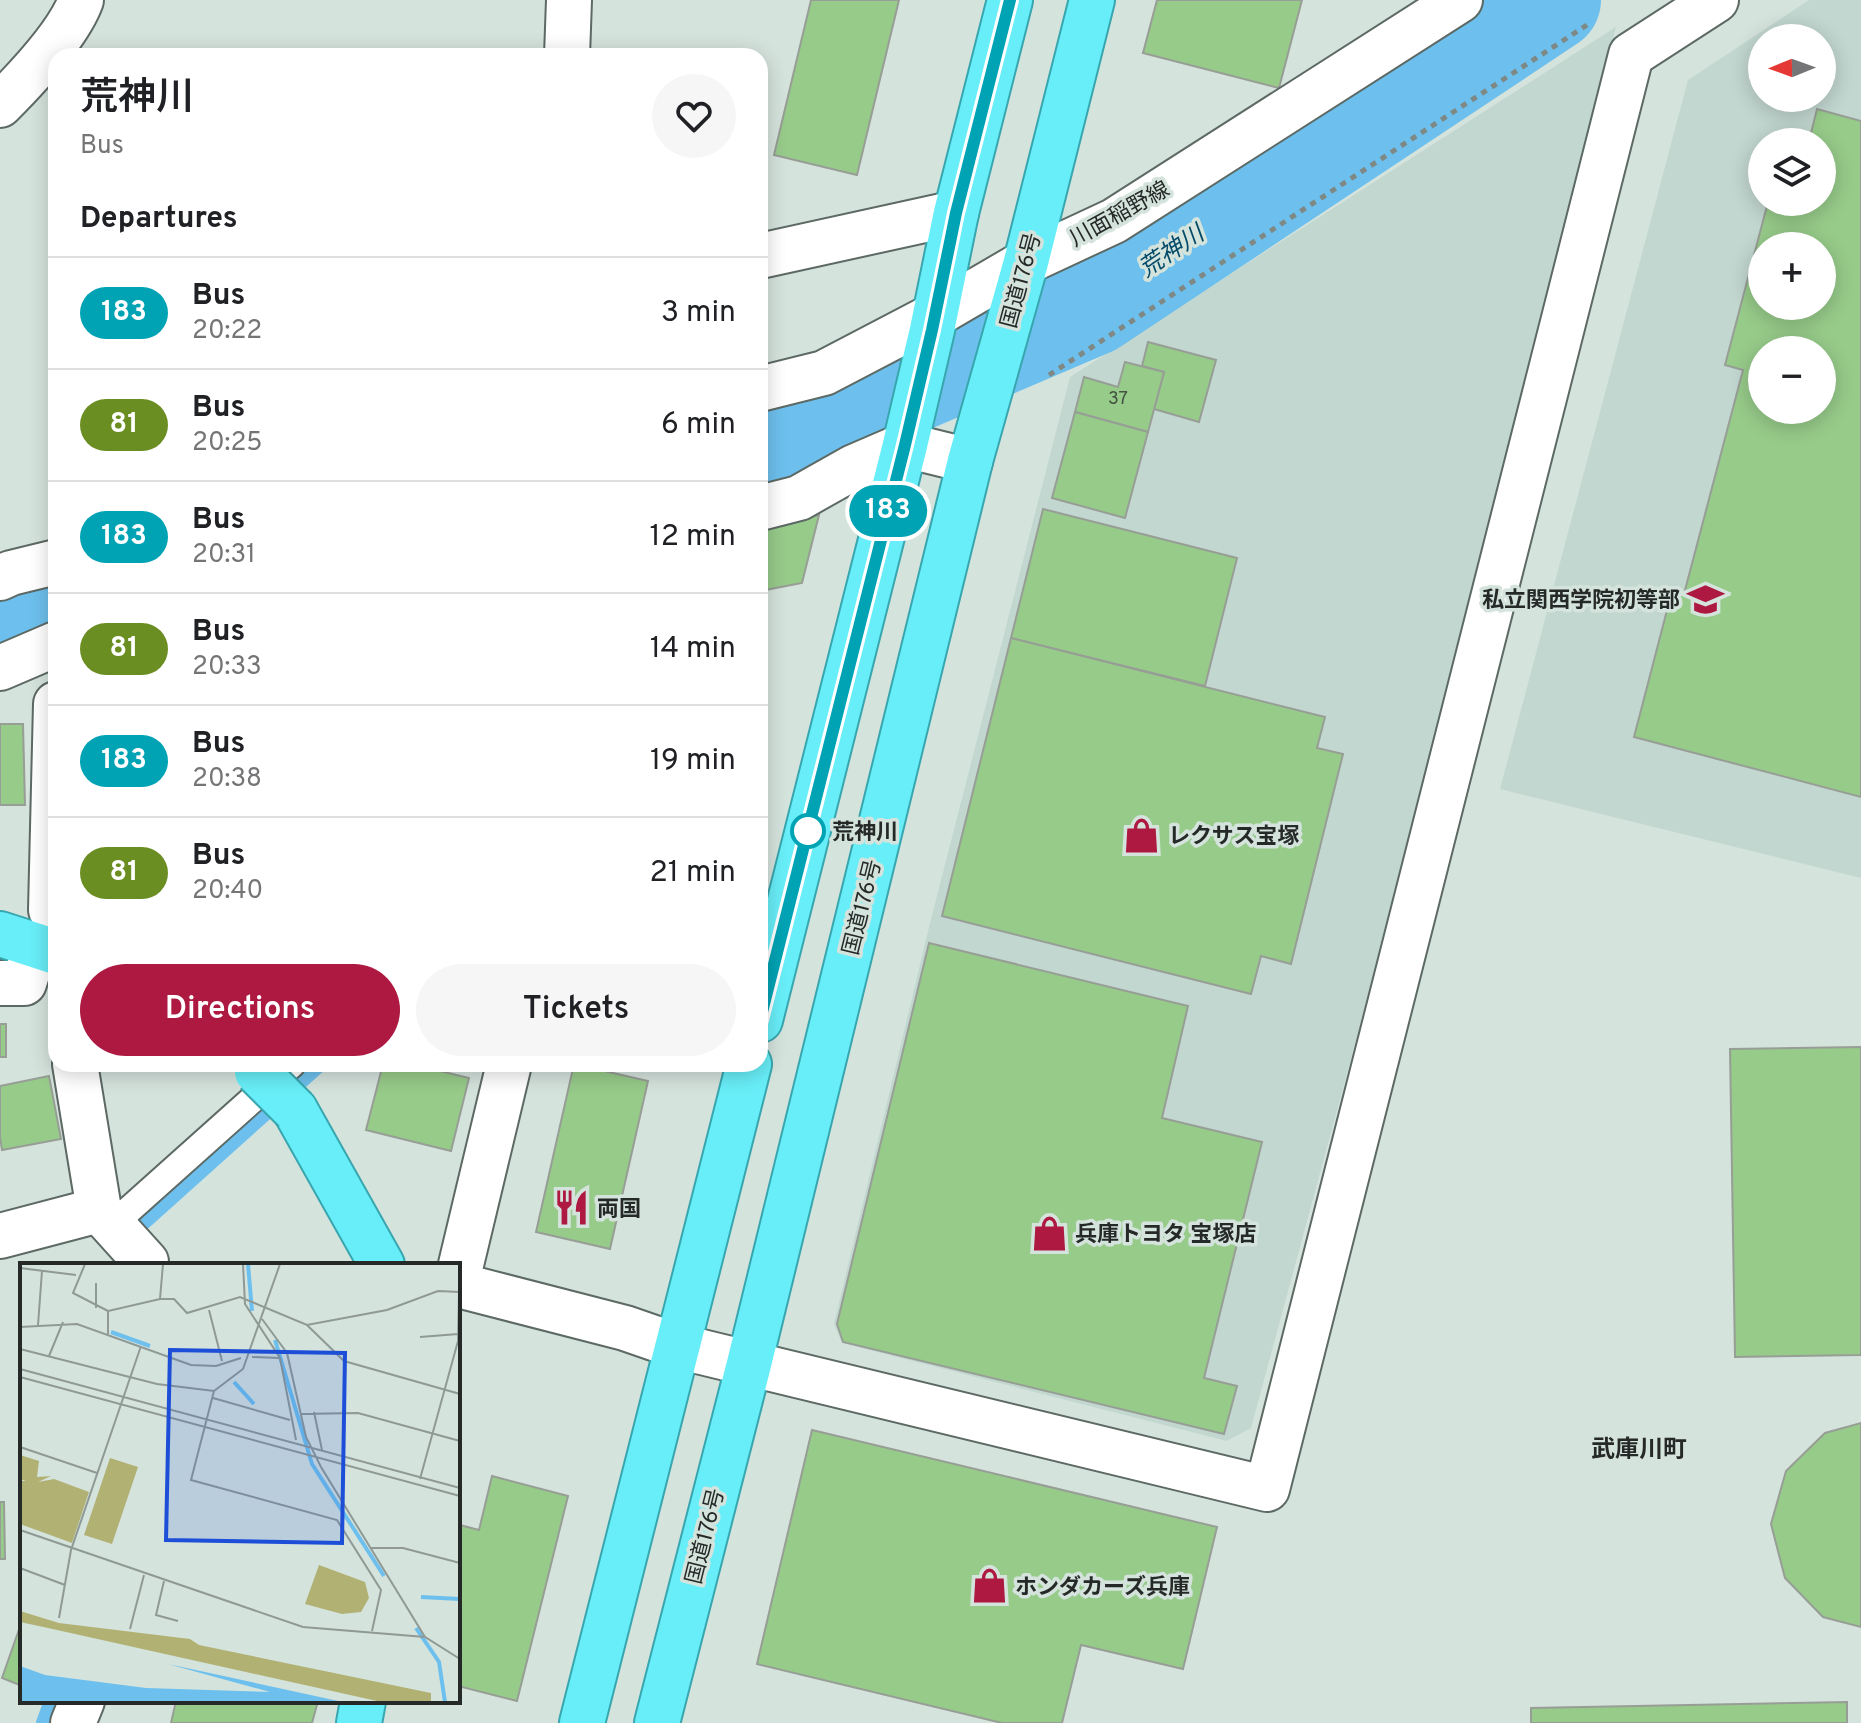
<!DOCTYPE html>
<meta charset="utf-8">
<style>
body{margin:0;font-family:Overpass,"Noto Sans JP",sans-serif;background:#f6f6f6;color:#202124;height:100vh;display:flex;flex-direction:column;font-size:30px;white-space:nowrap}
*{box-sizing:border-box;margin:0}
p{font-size:26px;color:#757577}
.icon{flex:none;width:44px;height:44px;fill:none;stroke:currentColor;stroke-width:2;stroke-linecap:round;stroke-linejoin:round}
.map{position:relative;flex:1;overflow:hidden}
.side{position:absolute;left:48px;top:48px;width:720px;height:1024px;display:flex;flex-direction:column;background:#fff;border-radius:24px;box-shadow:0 4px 20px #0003}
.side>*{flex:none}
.badge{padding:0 16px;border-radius:26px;font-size:28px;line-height:52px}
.needle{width:52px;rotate:269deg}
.buttons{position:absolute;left:1748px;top:24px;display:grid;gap:16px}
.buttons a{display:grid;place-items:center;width:88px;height:88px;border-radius:50%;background:#fff;box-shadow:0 4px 20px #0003;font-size:40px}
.map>.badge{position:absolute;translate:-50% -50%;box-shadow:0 0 0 4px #fff}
h2{padding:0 32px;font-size:30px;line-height:72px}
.round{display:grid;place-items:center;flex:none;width:84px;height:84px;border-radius:42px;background:#f6f6f6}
.head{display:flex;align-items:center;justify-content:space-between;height:136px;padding:0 32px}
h1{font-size:38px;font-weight:600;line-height:60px}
.action{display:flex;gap:16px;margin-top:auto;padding:16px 32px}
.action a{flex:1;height:92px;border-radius:48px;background:#ad1940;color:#fff;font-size:32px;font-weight:600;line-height:92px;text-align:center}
.action a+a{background:#f6f6f6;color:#202124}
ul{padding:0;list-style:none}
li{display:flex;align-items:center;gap:24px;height:112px;padding:0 32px;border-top:2px solid #e0e0e0}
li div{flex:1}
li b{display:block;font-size:30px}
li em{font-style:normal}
li .badge{min-width:88px;font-weight:700;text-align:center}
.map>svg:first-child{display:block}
.built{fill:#c2d7d0;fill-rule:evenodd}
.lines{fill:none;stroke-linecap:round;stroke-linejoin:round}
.stream{stroke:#6dc0ed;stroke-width:18}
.river{stroke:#6dc0ed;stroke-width:104}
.building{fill:#97cb8a;stroke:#979e95;stroke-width:2;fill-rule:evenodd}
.service-casing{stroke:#5d6964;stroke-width:30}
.minor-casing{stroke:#5d6964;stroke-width:48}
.tertiary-casing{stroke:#5d6964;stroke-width:48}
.trunk-casing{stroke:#38a6ae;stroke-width:48}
.path{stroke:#7e8884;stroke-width:5;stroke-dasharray:6 6;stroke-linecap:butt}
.service{stroke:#fff;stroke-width:26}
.minor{stroke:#fff;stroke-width:44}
.tertiary{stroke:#fff;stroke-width:44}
.trunk{stroke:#68eef8;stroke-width:44}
.trunk-bridge-casing{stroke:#38a6ae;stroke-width:48;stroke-linecap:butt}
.trunk-bridge{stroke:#68eef8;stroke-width:44}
.line-casing{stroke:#fff;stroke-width:18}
.line{stroke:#00a3b4;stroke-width:12}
.stop-dot{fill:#fff;stroke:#00a3b4;stroke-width:4}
.labels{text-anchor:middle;stroke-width:7;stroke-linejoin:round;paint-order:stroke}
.number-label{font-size:18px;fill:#425240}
.street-label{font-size:22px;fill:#252a28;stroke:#d5e3dd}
.poi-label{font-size:22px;font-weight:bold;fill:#252a28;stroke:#d5e3dd;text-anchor:start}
.stop-label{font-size:22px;font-weight:bold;fill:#252a28;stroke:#d5e3dd;text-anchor:start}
.water-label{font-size:24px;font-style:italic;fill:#034b69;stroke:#d5e3dd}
.neighbourhood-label{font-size:24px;font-weight:bold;fill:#252a28;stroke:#d5e3dd}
.inset-river{fill:none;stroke:#6dc0ed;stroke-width:4}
.inset-road{fill:none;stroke:#8f9995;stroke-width:2}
.view{fill:#1d4ed8;fill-opacity:0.15;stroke:#1d4ed8;stroke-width:4}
.inset-edge{fill:none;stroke:#252a28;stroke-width:4}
</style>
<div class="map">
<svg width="1861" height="1723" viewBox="0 0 1861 1723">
<rect width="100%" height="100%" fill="#d5e3dd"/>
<!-- built -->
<g class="built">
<path d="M1809 0H1861V878L1500 789 1688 80ZM1762 38H1822V98H1762ZM1762 142H1822V202H1762ZM1762 246H1822V306H1762ZM1762 350H1822V410H1762Z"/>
<polygon points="1616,27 1358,1033 1251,1428 1227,1441 842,1343 834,1324 929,927 1070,377"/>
</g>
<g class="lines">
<!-- stream -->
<g class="stream">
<polyline points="143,1221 318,1064"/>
<polyline points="45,1723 53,1701"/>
</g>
<!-- river -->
<g class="river">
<polyline points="760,439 819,420 1091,304 1549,0"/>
<polyline points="0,621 22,609 56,600"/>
</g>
</g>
<!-- building -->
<g class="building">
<polygon points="811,0 899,0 857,175 774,155"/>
<polygon points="1157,0 1302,0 1279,88 1143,53"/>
<path d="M1817 109 1861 121V797L1634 737 1672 591 1684 594 1743 370 1725 365 1768 202H1822V142H1784L1787 131 1810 137ZM1762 246H1822V306H1762ZM1762 350H1822V410H1762Z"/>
<polygon points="1148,342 1216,360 1199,422 1154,409 1164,372 1142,366"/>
<polygon points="1125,362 1164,372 1148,432 1075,412 1084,377 1118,387"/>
<polygon points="1075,412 1148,432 1125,518 1052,498"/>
<polygon points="1043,509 1237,558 1205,686 1011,638"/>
<polygon points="819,515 802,583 760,591 760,526"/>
<polygon points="1011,638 1325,717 1317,748 1343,754 1291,964 1261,956 1251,994 942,916"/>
<polygon points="0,724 23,724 25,805 0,805"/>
<polygon points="929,943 1188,1006 1162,1118 1262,1142 1204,1378 1237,1386 1224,1434 843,1342 837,1324"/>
<rect x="0" y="1024" width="6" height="33"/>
<polygon points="1861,1047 1861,1355 1735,1357 1730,1049"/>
<polygon points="383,1064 411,1064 469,1078 451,1151 366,1130"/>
<polygon points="574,1064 648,1081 610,1249 536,1232"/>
<polygon points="49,1076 61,1139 2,1150 0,1137 0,1086"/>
<polygon points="1861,1423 1861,1627 1823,1617 1785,1578 1771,1524 1786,1471 1825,1433"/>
<polygon points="812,1430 1217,1527 1183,1669 1081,1645 1062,1723 1002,1723 757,1664"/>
<polygon points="492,1476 568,1496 517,1701 458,1686 458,1596 460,1586 458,1585 458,1535 460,1525 479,1530"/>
<polygon points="0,1502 4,1502 5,1559 0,1559"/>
<polygon points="22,1621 22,1686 2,1678"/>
<polygon points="176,1701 318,1701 312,1723 171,1723"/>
<polygon points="1847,1702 1847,1723 1531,1723 1531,1708"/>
</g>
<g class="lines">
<defs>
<polyline id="service" points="112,1225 292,1064"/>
<g id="minor">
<polyline points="567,56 569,0"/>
<path d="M0 105C26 79 69 33 81 0"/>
<polyline points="760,256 956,213"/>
<polyline points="760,389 824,373 935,315 1026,262 1114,221 1460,0"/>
<polyline points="760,508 799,498 854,467 905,445 970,461"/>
<polyline points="0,578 11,573 56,562"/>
<polyline points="0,668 56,644"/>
<polyline points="51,910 56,704"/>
<polyline points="0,983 24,983 36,946"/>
<polyline points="75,1064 99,1210 146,1262 146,1265"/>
<polyline points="0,1236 99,1210"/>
<polyline points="458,1277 509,1064"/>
<polyline points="677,1346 1267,1489 1631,55 1716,0"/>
<polyline points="73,1723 82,1701"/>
</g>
<polyline id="tertiary" points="458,1285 625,1328 677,1346"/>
<g id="trunk">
<polyline points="0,934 56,952"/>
<polyline points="760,1020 905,445 932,330 956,213 1010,0"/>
<polyline points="295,1110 382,1265"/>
<polyline points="359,1723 363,1701"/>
<polyline points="582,1723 749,1064"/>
<polyline points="657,1723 749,1364 970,461 1026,262 1092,0"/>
</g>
</defs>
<!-- service casing -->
<use href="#service" class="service-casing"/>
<!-- minor casing -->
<use href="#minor" class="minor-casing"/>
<!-- tertiary casing -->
<use href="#tertiary" class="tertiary-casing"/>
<!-- trunk casing -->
<use href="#trunk" class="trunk-casing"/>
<!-- path -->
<polyline class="path" points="1049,375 1587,25"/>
<!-- service -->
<use href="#service" class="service"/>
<!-- minor -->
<use href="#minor" class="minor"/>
<!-- tertiary -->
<use href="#tertiary" class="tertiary"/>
<!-- trunk -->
<use href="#trunk" class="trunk"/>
<defs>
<polyline id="trunk-bridge" points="257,1072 295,1110"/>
</defs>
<!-- trunk-bridge casing -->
<use href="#trunk-bridge" class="trunk-bridge-casing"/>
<!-- trunk-bridge -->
<use href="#trunk-bridge" class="trunk-bridge"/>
</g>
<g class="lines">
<defs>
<polyline id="line" points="760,1020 905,445 932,330 956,213 1010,0"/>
</defs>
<!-- line casing -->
<use href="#line" class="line-casing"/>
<!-- line -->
<use href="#line" class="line"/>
</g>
<!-- icons -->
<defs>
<symbol id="school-bare" viewBox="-9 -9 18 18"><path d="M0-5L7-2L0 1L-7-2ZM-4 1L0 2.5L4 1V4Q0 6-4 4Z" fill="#ad1940" stroke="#d5e3dd" stroke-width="2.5" paint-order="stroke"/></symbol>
<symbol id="shop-bare" viewBox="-9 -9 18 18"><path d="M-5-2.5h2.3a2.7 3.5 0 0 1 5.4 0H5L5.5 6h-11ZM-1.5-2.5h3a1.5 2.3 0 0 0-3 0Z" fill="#ad1940" stroke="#d5e3dd" stroke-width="2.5" paint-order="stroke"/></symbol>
<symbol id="restaurant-bare" viewBox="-9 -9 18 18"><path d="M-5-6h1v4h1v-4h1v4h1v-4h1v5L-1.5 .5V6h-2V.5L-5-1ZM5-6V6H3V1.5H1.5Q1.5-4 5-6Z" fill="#ad1940" stroke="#d5e3dd" stroke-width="2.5" paint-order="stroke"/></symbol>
</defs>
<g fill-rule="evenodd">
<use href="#school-bare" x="1680" y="574" width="51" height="51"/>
<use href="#shop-bare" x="1116" y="810" width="51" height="51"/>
<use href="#restaurant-bare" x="546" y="1182" width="51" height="51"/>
<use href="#shop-bare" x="1024" y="1208" width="51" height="51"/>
<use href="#shop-bare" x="964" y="1560" width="51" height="51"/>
</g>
<!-- markers -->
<circle class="stop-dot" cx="808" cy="831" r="16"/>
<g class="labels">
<!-- number labels -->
<g class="number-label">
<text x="1118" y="404">37</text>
</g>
<!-- street labels -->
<g class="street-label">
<text transform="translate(1119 213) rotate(-29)" y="8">川面稲野線</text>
<text transform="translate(1020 280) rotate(-75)" y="8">国道176号</text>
<text transform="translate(861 907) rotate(-76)" y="8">国道176号</text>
<text transform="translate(704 1536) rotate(-76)" y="8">国道176号</text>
</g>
<!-- poi labels -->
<g class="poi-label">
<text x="1680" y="607" text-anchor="end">私立関西学院初等部</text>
<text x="1168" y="843">レクサス宝塚</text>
<text x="597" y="1216">両国</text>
<text x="1075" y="1241">兵庫トヨタ 宝塚店</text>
<text x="1015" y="1594">ホンダカーズ兵庫</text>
</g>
<!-- stop labels -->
<g class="stop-label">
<text x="832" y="839">荒神川</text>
</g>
<!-- water labels -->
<g class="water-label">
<text transform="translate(1171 251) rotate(-34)" y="8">荒神川</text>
</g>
<!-- neighbourhood labels -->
<g class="neighbourhood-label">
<text x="1639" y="1457">武庫川町</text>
</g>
</g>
<!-- overview -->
<g transform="translate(20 1263)">
<rect width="440" height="440" fill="#d5e3dd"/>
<path d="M0 192 19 198 17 214 31 213 18 219 34 216 69 229 52 280 0 261V218H6L0 216ZM90 195 118 204 92 281 64 272ZM299 302 345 319 349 335 341 349 322 351 285 341ZM0 348 39 360 170 376 179 382 411 430V439L357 438 28 365 0 359Z" fill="#b1b174"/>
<path d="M148 401 323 439H0V403L25 412 126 425 250 429Z" fill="#6dc0ed"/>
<path class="inset-river" d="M228 1 232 48M91 69 130 83M255 77 292 201 364 313M214 119 234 141M401 334 440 336M396 365 419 399 425 439"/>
<path class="inset-road" d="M65 1 53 30 88 48M223 1 225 41 260 95 276 177M0 5 56 12M140 36 143 1M76 45V20M189 47 202 98M242 56 267 90 286 174 301 204 405 374M18 62 22 8M287 62 324 98 440 131M0 64 57 61 171 102 196 103 221 95M88 71V48L140 36H154L167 50 220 34 287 62 367 47 418 28 440 29M400 74 438 71M0 86 137 121 194 128 223 106 260 1M29 93 43 59M232 94 260 95M0 106 440 225M0 114 440 233M194 128 171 217 317 257 361 327 352 368M193 135 270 157M294 149 302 187M280 151 338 150 440 178M0 184 77 210M400 216 438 78 439 29M0 267 283 364 405 374 440 396M351 285H383L440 300M0 305 45 322M144 318 136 352 158 358M39 355 51 287 121 83M110 366 124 312"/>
<path class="view" d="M150 87 325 90 322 280 146 277Z"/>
<rect width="440" height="440" class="inset-edge"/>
</g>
</svg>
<div class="buttons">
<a><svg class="needle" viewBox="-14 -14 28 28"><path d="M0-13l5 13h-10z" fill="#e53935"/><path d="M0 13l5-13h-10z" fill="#757577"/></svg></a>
<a><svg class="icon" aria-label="layers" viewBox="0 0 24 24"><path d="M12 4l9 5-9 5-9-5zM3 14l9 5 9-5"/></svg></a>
<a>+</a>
<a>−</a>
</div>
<b class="badge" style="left:888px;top:511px;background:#00a3b4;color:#fff">183</b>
<section class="side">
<div class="head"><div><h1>荒神川</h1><p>Bus</p></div><a class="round"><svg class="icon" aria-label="heart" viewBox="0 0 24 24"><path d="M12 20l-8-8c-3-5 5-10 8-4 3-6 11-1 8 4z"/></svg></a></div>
<h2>Departures</h2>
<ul>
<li><span class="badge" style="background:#00a3b4;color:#fff">183</span><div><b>Bus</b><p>20:22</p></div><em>3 min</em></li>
<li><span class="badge" style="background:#6b8e23;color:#fff">81</span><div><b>Bus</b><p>20:25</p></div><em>6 min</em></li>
<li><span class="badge" style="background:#00a3b4;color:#fff">183</span><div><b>Bus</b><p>20:31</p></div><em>12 min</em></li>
<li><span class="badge" style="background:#6b8e23;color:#fff">81</span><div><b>Bus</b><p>20:33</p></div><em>14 min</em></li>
<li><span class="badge" style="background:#00a3b4;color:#fff">183</span><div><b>Bus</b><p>20:38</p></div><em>19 min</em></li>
<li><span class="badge" style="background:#6b8e23;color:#fff">81</span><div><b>Bus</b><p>20:40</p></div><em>21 min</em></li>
</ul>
<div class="action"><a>Directions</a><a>Tickets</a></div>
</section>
</div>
